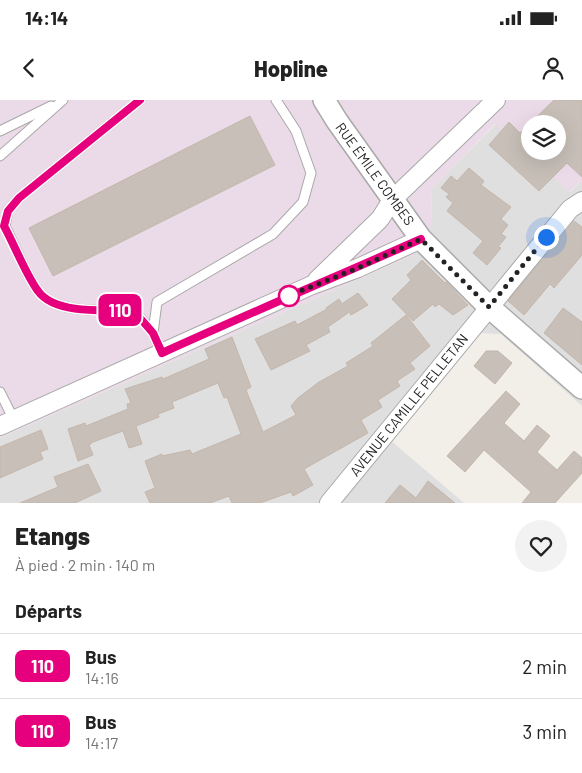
<!DOCTYPE html>
<html lang="fr">
<meta charset="utf-8">
<style>
body{margin:0;font-family:Barlow,sans-serif;background:#f2f2f2;color:#222;height:100vh;display:flex;flex-direction:column;font-size:19px;white-space:nowrap}
*{box-sizing:border-box;margin:0}
p{font-size:16px;color:#767676}
.icon{flex:none;width:28px;height:28px;fill:none;stroke:currentColor;stroke-width:2;stroke-linecap:round;stroke-linejoin:round}
.map{position:relative;height:403px;overflow:hidden}
.sheet{display:flex;flex-direction:column;background:#fff;flex:1}
.sheet>*{flex:none}
.badge{padding:0 10px;border-radius:8px;font-size:18px;line-height:32px}
.controls{position:absolute;left:521px;top:15px;display:grid;gap:10px}
.controls a{display:grid;place-items:center;width:45px;height:45px;border-radius:50%;background:#fff;box-shadow:0 5px 20px #0002;font-size:25px}
.you{position:absolute;width:25px;height:25px;margin:-12px;border:4px solid #fff;border-radius:50%;background:#1a73e8;box-shadow:0 0 0 8px #1a73e833}
.map>.badge{position:absolute;translate:-50% -50%;box-shadow:0 0 0 2px #fff}
h2{padding:0 15px;font-size:19px;line-height:45px}
.round{display:grid;place-items:center;flex:none;width:52px;height:52px;border-radius:26px;background:#f2f2f2}
.head{display:flex;align-items:center;justify-content:space-between;height:85px;padding:0 15px}
h1{font-size:24px;font-weight:800;line-height:38px}
ul{padding:0;list-style:none}
li{display:flex;align-items:center;gap:15px;height:65px;padding:0 15px;border-top:1px solid #e0e0e0}
li div{flex:1}
li b{display:block;font-size:19px}
li em{font-style:normal}
li .badge{min-width:55px;font-weight:700;text-align:center}
.status{display:flex;justify-content:space-between;align-items:center;height:35px;padding:0 25px;background:#fff;direction:ltr}
.status svg{height:14px;fill:currentColor}
header{display:flex;justify-content:space-between;align-items:center;height:65px;padding:0 15px;background:#fff;font-size:22px;font-weight:800}
.map>svg:first-child{display:block}
.residential{fill:#e0dfdf}
.industrial{fill:#ebdbe8;fill-rule:evenodd}
.building{fill:#c7bfb8;stroke:#c4b6ab;fill-rule:evenodd}
.lines{fill:none;stroke-linecap:round;stroke-linejoin:round}
.service-casing{stroke:#a9a9a9;stroke-width:11}
.minor-casing{stroke:#a9a9a9;stroke-width:20}
.tertiary-casing{stroke:#a9a9a9;stroke-width:24}
.service{stroke:#fff;stroke-width:9}
.minor{stroke:#fff;stroke-width:18}
.tertiary{stroke:#fff;stroke-width:21}
.line-casing{stroke:#fff;stroke-width:11}
.line{stroke:#e6007e;stroke-width:8}
.walk{stroke:#222;stroke-width:5;stroke-dasharray:0 9}
.stop-dot{fill:#fff;stroke:#e6007e;stroke-width:2.5}
.labels{text-anchor:middle;stroke-width:4;stroke-linejoin:round;paint-order:stroke}
.street-label{font-size:14px;fill:#222;stroke:#fff}
</style>
<div class="status"><b>14:14</b><svg viewBox="0 0 49 12"><path d="M0 12V9h3v3zM5 12V6h3v6zM10 12V3h3v9zM15 12V0h3v12zM26 1h20v11H26zM47 4h2v5h-2z"/></svg></div>
<header><svg class="icon" aria-label="back" viewBox="0 0 24 24"><path d="M15 5l-7 7 7 7"/></svg>Hopline<svg class="icon" aria-label="person" viewBox="0 0 24 24"><circle cx="12" cy="8" r="4"/><path d="M4 21q1-7 8-7t8 7"/></svg></header>
<div class="map">
<svg width="582" height="403" viewBox="0 0 582 403">
<rect width="100%" height="100%" fill="#f2efe9"/>
<!-- residential -->
<polygon class="residential" points="496,24 570,92 582,81 582,306 501,234 479,233 390,340 464,403 0,403 0,338 413,155 431,125 432,88"/>
<!-- industrial -->
<path class="industrial" d="M0 0H582V81L569 92 495 24 432 88 431 125 413 155 0 338ZM530 24H558V51H530Z"/>
<!-- building -->
<g class="building">
<path d="M554 0H582V77L567 63 539 91 489 45 509 22 520 33ZM530 24H558V51H530Z"/>
<polygon points="250,16 275,65 53,176 29,128"/>
<polygon points="469,68 484,81 481,85 511,107 501,119 508,125 501,134 506,137 498,147 501,148 487,165 473,153 483,141 447,111 453,103 446,97 449,94 441,88 451,76 457,81"/>
<polygon points="574,121 582,127 582,155 554,188 550,184 524,215 508,201"/>
<polygon points="422,160 445,183 446,182 468,205 453,215 439,204 435,207 433,204 413,221 392,199 411,180 407,175"/>
<polygon points="358,193 368,205 351,215 343,203"/>
<polygon points="339,199 348,213 328,227 330,232 306,245 310,251 271,270 255,239 295,221 297,225 327,209 326,208"/>
<polygon points="563,208 582,222 582,265 544,233"/>
<polygon points="406,215 430,246 410,263 415,269 397,281 400,286 378,300 382,307 361,320 368,333 304,369 313,385 293,396 291,392 260,403 232,403 229,396 210,403 150,403 145,392 155,388 145,361 162,354 162,356 190,350 192,354 241,334 227,297 224,298 218,283 172,302 174,308 158,314 159,317 136,326 142,344 129,348 123,331 93,342 89,345 93,355 78,361 68,329 85,323 86,326 128,309 127,304 131,303 125,289 162,277 163,279 209,259 205,249 232,237 251,287 246,290 263,332 296,315 291,306 298,298 319,282 348,266 346,263 373,246 371,243"/>
<polygon points="486,251 498,251 512,263 495,284 474,266"/>
<polygon points="506,291 520,304 504,323 524,341 537,325 550,336 537,352 557,370 574,351 582,358 582,373 555,403 522,403 531,392 484,350 465,372 447,356"/>
<polygon points="41,330 48,349 40,352 43,359 0,378 0,347"/>
<polygon points="88,364 101,391 75,403 20,403 58,387 54,377"/>
<polygon points="428,381 455,403 385,403 400,385 416,398"/>
</g>
<g class="lines">
<defs>
<g id="service">
<path d="M140 0 19 98 8 111 5 126C14 144 26 175 38 191 55 215 107 210 133 209L153 233 162 253"/>
<polyline points="0,31 51,6"/>
<polyline points="0,56 63,0"/>
<polyline points="153,233 157,202 273,134 303,102 311,73 296,31 276,0"/>
<polyline points="0,292 14,320"/>
</g>
<g id="minor">
<polyline points="317,180 380,119 392,100 496,0"/>
<polyline points="0,326 312,185 358,168 421,139"/>
<polyline points="329,403 570,109 582,101"/>
</g>
<polyline id="tertiary" points="324,0 337,21 421,139 489,207 582,288"/>
</defs>
<!-- service casing -->
<use href="#service" class="service-casing"/>
<!-- minor casing -->
<use href="#minor" class="minor-casing"/>
<!-- tertiary casing -->
<use href="#tertiary" class="tertiary-casing"/>
<!-- service -->
<use href="#service" class="service"/>
<!-- minor -->
<use href="#minor" class="minor"/>
<!-- tertiary -->
<use href="#tertiary" class="tertiary"/>
</g>
<g class="lines">
<defs>
<path id="line" d="M140 0 19 98 8 111 4 126C14 144 26 175 38 191 55 215 107 210 133 210L153 233 162 253C248 214 335 177 421 139"/>
</defs>
<!-- line casing -->
<use href="#line" class="line-casing"/>
<!-- line -->
<use href="#line" class="line"/>
<!-- walk -->
<polyline class="walk" points="289,196 283,198 358,168 421,139 489,207 546,137"/>
</g>
<!-- markers -->
<circle class="stop-dot" cx="289" cy="196" r="10"/>
<g class="labels">
<!-- street labels -->
<g class="street-label">
<text transform="translate(375 74) rotate(54)" y="5">RUE ÉMILE COMBES</text>
<text transform="translate(409 305) rotate(-51)" y="5">AVENUE CAMILLE PELLETAN</text>
</g>
</g>
</svg>
<div class="controls">
<a><svg class="icon" aria-label="layers" viewBox="0 0 24 24"><path d="M12 4l9 5-9 5-9-5zM3 14l9 5 9-5"/></svg></a>
</div>
<div class="you" style="left:546px;top:137px"></div>
<b class="badge" style="left:120px;top:210px;background:#e6007e;color:#fff">110</b>
</div>
<section class="sheet">
<div class="head"><div><h1>Etangs</h1><p>À pied · 2 min · 140 m</p></div><a class="round"><svg class="icon" aria-label="heart" viewBox="0 0 24 24"><path d="M12 20l-8-8c-3-5 5-10 8-4 3-6 11-1 8 4z"/></svg></a></div>
<h2>Départs</h2>
<ul>
<li><span class="badge" style="background:#e6007e;color:#fff">110</span><div><b>Bus</b><p>14:16</p></div><em>2 min</em></li>
<li><span class="badge" style="background:#e6007e;color:#fff">110</span><div><b>Bus</b><p>14:17</p></div><em>3 min</em></li>
</ul>
</section>
